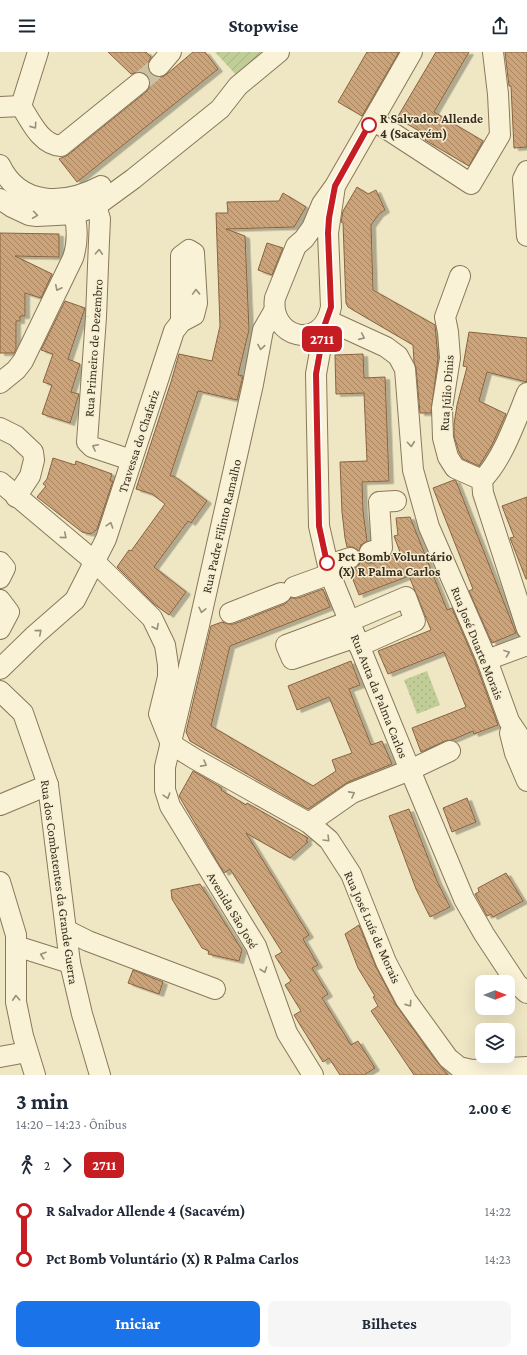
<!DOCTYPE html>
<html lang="pt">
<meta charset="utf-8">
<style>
body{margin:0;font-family:"Crimson Pro",serif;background:#f6f6f7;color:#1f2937;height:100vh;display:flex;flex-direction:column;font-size:15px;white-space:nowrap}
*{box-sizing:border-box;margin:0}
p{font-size:13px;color:#747a83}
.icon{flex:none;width:22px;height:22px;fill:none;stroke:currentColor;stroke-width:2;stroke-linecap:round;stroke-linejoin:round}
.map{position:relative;height:1023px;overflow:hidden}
.drawer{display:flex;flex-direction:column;background:#fff;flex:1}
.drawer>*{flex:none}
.badge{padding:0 8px;border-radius:6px;font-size:14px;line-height:26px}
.needle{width:26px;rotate:90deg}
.buttons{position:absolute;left:475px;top:923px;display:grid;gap:8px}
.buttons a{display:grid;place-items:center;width:40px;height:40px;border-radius:8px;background:#fff;box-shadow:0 4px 16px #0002;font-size:20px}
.map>.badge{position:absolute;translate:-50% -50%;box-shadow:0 0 0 2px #fff}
.legs{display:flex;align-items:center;gap:6px;height:44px;padding:0 16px;font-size:13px}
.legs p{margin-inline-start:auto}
.overview{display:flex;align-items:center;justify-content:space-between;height:68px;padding:0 16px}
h1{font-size:22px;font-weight:700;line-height:30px}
.button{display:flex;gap:8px;margin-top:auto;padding:8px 16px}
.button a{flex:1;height:46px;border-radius:8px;background:#1a73e8;color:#fff;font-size:16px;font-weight:700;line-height:46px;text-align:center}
.button a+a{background:#f6f6f7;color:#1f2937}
ul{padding:0 16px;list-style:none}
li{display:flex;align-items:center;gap:14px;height:48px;font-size:15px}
li i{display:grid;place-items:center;width:6px;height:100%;margin:0 5px;background:currentColor}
li i::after{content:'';width:10px;height:10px;margin:-5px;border:3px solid;border-radius:50%;background:#fff}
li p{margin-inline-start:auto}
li:first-child i{background:linear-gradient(#0000 50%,currentColor 0)}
li:last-child i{background:linear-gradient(currentColor 50%,#0000 0)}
header{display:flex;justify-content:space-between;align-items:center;height:52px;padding:0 16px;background:#fff;font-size:18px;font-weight:700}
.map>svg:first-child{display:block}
.park{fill:url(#park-dots)}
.garden{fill:url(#garden-furrows)}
.building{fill:url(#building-back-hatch);stroke:#89643f;filter:url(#shadow)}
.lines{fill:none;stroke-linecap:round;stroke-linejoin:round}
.minor-tunnel{stroke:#cbc1a3;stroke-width:20;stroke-dasharray:20 10;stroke-linecap:butt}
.minor-casing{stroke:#89785a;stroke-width:22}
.minor{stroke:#f9f2d7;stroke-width:20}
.oneway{stroke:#99907a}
.line-1-casing{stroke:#fff;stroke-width:9}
.line-1{stroke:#c61d23;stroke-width:6}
.stop-1-dot{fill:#fff;stroke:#c61d23;stroke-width:2}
.labels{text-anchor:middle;stroke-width:3;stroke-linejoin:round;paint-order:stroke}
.stop-label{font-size:13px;font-weight:bold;fill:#392e1e;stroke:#f6efd3;text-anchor:start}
.street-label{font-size:13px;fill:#392e1e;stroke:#f6efd3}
</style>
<header><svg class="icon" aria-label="menu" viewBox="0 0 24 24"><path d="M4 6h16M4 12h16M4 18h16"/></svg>Stopwise<svg class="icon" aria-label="share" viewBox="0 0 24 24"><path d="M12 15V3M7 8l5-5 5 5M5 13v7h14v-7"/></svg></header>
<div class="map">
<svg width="527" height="1023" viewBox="0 0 527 1023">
<defs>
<pattern id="park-dots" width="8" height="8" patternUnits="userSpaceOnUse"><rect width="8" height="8" fill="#c1cd97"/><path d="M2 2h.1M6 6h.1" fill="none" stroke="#a7b082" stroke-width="1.8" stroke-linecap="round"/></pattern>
<pattern id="garden-furrows" width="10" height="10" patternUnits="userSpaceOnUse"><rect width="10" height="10" fill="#c1cd97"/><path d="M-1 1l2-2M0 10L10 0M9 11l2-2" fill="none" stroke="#a7b082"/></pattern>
<pattern id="building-back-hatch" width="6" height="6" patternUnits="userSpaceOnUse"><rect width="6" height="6" fill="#cda479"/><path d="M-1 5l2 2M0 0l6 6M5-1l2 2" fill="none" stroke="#a78663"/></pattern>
<filter id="shadow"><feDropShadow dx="4.5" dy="2.5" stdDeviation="0" flood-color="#0004"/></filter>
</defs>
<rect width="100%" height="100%" fill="#efe6c4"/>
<!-- park -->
<polygon class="park" points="427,619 440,653 417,662 404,628"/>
<!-- garden -->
<polygon class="garden" points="215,0 268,0 238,25"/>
<!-- building -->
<g class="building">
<polygon points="108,0 146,0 151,5 148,12 148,18 152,23 157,25 162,25 167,22 193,0 205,0 218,17 77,130 59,107 68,103 146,40 150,35 150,29 148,24 143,20 138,20 131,22"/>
<polygon points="367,0 399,0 362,64 338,50"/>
<polygon points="436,0 469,0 434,60 483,89 469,114 425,88 428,84 397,66"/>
<polygon points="505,0 527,0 527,95 514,96 511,34 509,34"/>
<polygon points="357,135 368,142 376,138 385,158 379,162 371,173 373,238 435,273 438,306 431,361 420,361 416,316 414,310 413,293 348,255 346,251 343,171 341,170 343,159"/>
<polygon points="283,141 306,155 294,175 226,177 245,184 249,278 238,323 243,324 237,348 198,339 170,424 174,424 207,449 191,471 188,469 154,515 186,540 169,563 154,552 117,515 129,498 131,499 165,452 152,442 136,437 171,330 179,302 212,309 220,274 216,161 228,161 227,150 279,149"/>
<polygon points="0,181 59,182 59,205 15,204 52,222 41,246 25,241 25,264 20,264 20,269 16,269 16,297 14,301 0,301"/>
<polygon points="267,191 283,196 272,223 258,218"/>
<polygon points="65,249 85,256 68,307 80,312 71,340 79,342 70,371 42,362 52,333 43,330 53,302 41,298"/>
<polygon points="469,280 527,286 527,330 487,320 479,349 506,362 492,393 479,414 463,407 459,400 454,384 454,372 457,353 467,315 463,314"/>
<polygon points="363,302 364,326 385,325 389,429 362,430 363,459 367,489 361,493 359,499 353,495 347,495 345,486 342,460 340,410 367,409 364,341 336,342 335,303"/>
<polygon points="53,406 75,413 76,409 112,422 110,429 113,429 97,477 91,482 82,480 37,445 46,434 43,432 47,427"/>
<polygon points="454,428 456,429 516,581 492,591 469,539 473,537 433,436"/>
<polygon points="527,445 527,527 526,527 510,486 514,485 502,454"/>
<polygon points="410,465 447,558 452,556 476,612 498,673 474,682 473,679 452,688 445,689 421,700 412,676 466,655 444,600 388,622 378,599 431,578 409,524 359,543 350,520 359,513 361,507 367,511 374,511 400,500 394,484 398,483 396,466"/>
<polygon points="323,537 330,555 230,594 211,674 313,734 336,719 332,708 352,701 329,645 297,658 288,634 351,609 360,633 349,637 371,693 382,689 392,712 348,730 308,757 190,689 186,680 211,574 222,570 228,572 234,572 285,552 291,546 298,546"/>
<polygon points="193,719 222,736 221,738 246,753 247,751 308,786 306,789 308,790 290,806 246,781 309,883 303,887 318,913 312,916 328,942 322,946 351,993 358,989 375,1016 364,1023 340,1023 329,1006 323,1010 294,963 301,959 285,933 291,929 275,904 282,900 230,817 224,821 179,744"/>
<polygon points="467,746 476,770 452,780 443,756"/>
<polygon points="409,757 437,829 450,855 430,865 416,837 389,764"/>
<polygon points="506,821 523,849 493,865 491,862 487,864 475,842 479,840 478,836"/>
<polygon points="200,832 242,898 239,909 208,902 209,899 202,896 172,847 171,838"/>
<polygon points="359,873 376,915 396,953 434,1006 448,1023 414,1023 371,959 378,954 373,945 375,944 358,916 345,882"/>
<polygon points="133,918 163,930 159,942 128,931"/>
</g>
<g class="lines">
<!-- minor-tunnel -->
<polyline class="minor-tunnel" points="139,31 159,14"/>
<defs>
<g id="minor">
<path d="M38 0 21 54C31 70 41 93 61 94L139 31"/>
<polyline points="159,14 171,0"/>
<polyline points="0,55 21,54"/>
<polyline points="373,68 471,132 500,83 498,42 493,0"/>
<path d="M0 113C20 155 65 153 101 134"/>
<polyline points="527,119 523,127 527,184"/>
<path d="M335 134 328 181 331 255C322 301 269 285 275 246L296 194 304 187 312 176 322 152 335 134 412 0"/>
<polyline points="90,140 96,154 100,167 99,189 96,265 87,390 92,395 131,408"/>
<polyline points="0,147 12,155 29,163 37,164 75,162 96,154 133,127 220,57 238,34 279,0"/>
<polyline points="460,224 445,265 448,280 450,306 442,356 443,386 448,405 455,416 482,428 483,441 527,577"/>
<polyline points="274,259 263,278 253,332 199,573 165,715 165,738 170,754 256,894 287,981 313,1023"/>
<polyline points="327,268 386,295 398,304 405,317 413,418 429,475 487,608 509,669 527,696"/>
<polyline points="325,272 316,322 319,474 330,522 410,718 464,847 484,882 517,932 527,941"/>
<path d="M0 331 16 318 23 309 73 206C79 188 77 168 71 150"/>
<polyline points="0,376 16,384 33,400 34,408 30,424 16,445"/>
<path d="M482 428C503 407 516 368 527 341"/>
<polyline points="0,430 94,509 152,566 165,593 168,613 168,625 159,662 171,692"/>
<polyline points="370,500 382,496 379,450 396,449"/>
<polyline points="0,510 5,516 0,526"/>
<polyline points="328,513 350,506"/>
<polyline points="294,535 330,522"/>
<polyline points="0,548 9,560 0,577"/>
<polyline points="230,561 281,541"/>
<polyline points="356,585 292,607 286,593 350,569 406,545 415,569 359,594"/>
<polyline points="487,608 527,593"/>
<polyline points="0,617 35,583 75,548 106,487 174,279 181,270 194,263 197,251 194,201 189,198 181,204 181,270"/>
<polyline points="0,639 23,661 48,733 70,911 82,962 100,1023"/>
<polyline points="510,681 515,701 527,729"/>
<polyline points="171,692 195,707 309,771 329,788 351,822 386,910 406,948 448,1006 459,1015 472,1018 527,1015"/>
<polyline points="0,753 48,733"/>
<polyline points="309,771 352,741 410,718 450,699"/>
<polyline points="0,830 16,883 16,950 23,984 35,1023"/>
<polyline points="66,878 88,889 215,937"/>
<polyline points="16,894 70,911"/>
<polyline points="0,1005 27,1000"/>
</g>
</defs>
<!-- minor casing -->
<use href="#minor" class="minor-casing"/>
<!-- minor -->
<use href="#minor" class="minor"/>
</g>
<!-- one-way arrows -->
<defs><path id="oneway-chevron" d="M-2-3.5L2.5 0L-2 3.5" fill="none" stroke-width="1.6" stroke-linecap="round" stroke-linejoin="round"/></defs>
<g class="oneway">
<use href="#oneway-chevron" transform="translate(34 74) rotate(55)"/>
<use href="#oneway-chevron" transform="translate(35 163) rotate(8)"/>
<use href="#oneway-chevron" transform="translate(99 200) rotate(-87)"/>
<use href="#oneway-chevron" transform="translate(58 236) rotate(116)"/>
<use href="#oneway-chevron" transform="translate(196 240) rotate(-92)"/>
<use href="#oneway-chevron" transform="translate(362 285) rotate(24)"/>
<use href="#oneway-chevron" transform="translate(261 295) rotate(99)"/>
<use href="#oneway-chevron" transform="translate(411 392) rotate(85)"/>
<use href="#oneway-chevron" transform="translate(95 395) rotate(-153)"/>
<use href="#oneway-chevron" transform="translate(110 473) rotate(-72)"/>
<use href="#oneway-chevron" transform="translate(64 484) rotate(40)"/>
<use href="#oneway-chevron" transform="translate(202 558) rotate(103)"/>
<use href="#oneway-chevron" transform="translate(156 575) rotate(63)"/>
<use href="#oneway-chevron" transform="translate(39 580) rotate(-41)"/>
<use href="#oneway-chevron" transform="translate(507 601) rotate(-20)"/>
<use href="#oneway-chevron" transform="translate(204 712) rotate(29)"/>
<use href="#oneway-chevron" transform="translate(352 742) rotate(-28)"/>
<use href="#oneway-chevron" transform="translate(167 744) rotate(73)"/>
<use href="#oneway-chevron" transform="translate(327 787) rotate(45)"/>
<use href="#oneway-chevron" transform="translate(43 903) rotate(-162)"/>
<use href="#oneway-chevron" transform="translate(264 918) rotate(71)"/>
<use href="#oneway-chevron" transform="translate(16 946) rotate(-93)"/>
<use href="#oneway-chevron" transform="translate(409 952) rotate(55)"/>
</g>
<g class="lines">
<defs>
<polyline id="line-1" points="327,511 319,474 316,322 325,272 331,255 328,181 329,166 335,134 369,73"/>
</defs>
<!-- line-1 casing -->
<use href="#line-1" class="line-1-casing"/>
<!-- line-1 -->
<use href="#line-1" class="line-1"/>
</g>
<!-- markers -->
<g class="stop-1-dot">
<circle cx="369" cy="73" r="7"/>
<circle cx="327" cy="511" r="7"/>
</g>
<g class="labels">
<!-- stop labels -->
<g class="stop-label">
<text x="380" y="71">R Salvador Allende<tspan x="380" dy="15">4 (Sacavém)</tspan></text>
<text x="338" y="509">Pct Bomb Voluntário<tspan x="338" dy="15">(X) R Palma Carlos</tspan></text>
</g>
<!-- street labels -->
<g class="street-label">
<text transform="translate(93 296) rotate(-86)" y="5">Rua Primeiro de Dezembro</text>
<text transform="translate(446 341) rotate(-86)" y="5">Rua Júlio Dinis</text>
<text transform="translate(138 389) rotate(-72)" y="5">Travessa do Chafariz</text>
<text transform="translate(221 474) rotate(-77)" y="5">Rua Padre Filinto Ramalho</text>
<text transform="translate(478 591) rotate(68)" y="5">Rua José Duarte Morais</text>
<text transform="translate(380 644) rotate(68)" y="5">Rua Auta da Palma Carlos</text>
<text transform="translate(60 830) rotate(82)" y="5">Rua dos Combatentes da Grande Guerra</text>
<text transform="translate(233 858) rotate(59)" y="5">Avenida São José</text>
<text transform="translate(373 875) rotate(66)" y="5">Rua José Luís de Morais</text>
</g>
</g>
</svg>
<div class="buttons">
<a><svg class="needle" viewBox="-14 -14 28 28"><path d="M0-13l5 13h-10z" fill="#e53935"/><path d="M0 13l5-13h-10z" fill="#747a83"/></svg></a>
<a><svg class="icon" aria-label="layers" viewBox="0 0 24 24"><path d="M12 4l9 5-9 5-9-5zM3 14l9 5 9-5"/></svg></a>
</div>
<b class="badge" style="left:322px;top:287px;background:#c61d23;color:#fff">2711</b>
</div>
<section class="drawer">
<div class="overview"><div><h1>3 min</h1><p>14:20 – 14:23 · Ônibus</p></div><b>2.00 €</b></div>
<div class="legs"><svg class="icon" aria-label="walk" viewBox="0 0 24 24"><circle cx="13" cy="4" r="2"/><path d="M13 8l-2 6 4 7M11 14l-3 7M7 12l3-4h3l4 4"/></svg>2<svg class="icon" aria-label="forward" viewBox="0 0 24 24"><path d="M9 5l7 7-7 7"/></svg><b class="badge" style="background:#c61d23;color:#fff">2711</b></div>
<ul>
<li><i style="color:#c61d23"></i><b>R Salvador Allende 4 (Sacavém)</b><p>14:22</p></li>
<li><i style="color:#c61d23"></i><b>Pct Bomb Voluntário (X) R Palma Carlos</b><p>14:23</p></li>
</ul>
<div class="button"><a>Iniciar</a><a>Bilhetes</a></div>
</section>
